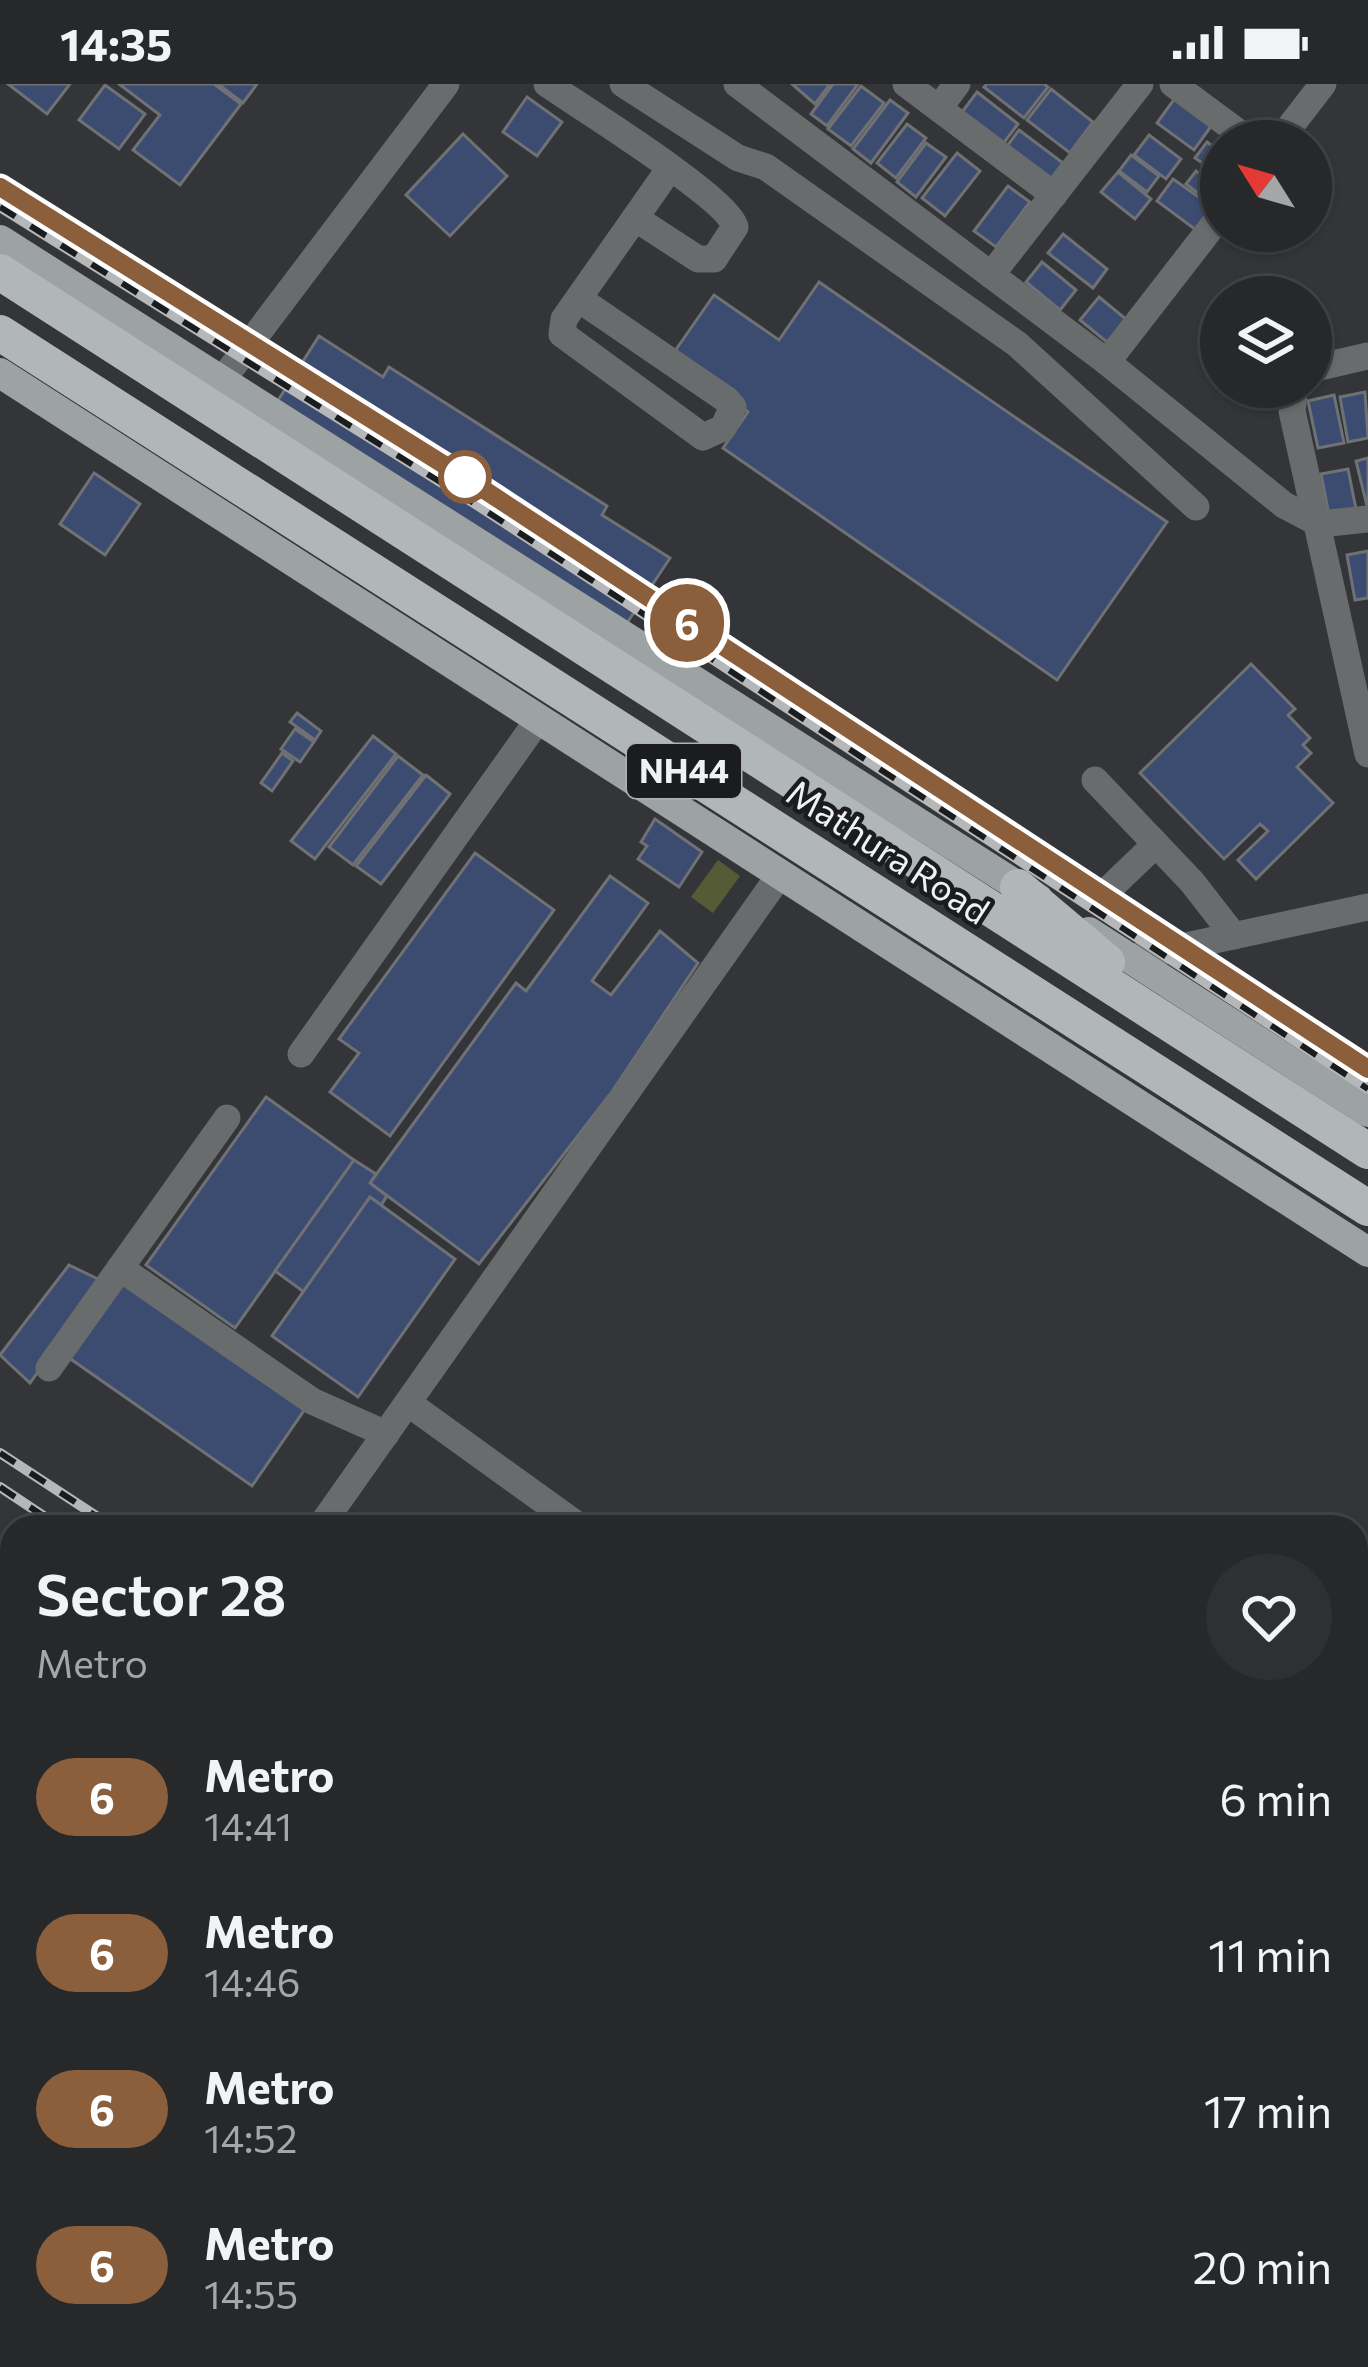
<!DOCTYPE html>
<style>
body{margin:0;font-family:Commissioner,sans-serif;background:#2e3032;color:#f1f3f6;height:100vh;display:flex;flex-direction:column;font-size:45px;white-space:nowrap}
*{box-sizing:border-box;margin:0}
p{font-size:39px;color:#a4a6a8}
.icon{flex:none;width:66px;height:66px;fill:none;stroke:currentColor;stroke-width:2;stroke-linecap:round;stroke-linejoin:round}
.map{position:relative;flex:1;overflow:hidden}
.panel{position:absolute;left:0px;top:1431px;width:1368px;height:852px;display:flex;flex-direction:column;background:#26282a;border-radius:36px 36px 0 0;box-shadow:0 3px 9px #0004,0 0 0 3px #424447}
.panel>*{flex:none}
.badge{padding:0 24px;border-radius:39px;font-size:42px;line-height:78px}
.needle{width:78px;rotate:307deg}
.buttons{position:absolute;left:1200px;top:36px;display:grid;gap:24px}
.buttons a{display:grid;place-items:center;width:132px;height:132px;border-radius:50%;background:#26282a;box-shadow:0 3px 9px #0004,0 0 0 3px #424447;font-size:60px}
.map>.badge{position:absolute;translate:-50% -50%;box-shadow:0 0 0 6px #fff}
.round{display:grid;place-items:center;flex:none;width:126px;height:126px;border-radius:63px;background:#2e3032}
.summary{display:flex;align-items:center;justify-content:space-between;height:204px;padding:0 36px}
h1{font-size:57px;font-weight:600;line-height:90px}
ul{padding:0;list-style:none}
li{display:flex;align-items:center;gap:36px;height:156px;padding:0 36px}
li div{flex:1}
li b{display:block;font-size:45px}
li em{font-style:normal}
li .badge{min-width:132px;font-weight:700;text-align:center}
.status{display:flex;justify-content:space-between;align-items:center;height:84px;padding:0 60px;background:#26282a;direction:ltr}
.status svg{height:33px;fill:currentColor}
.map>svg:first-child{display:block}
.education{fill:#4a363a}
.green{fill:#555c35}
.building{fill:#3c4b70;stroke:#6f7175;stroke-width:3}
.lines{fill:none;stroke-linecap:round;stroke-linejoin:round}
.minor{stroke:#696c6c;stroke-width:27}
.major{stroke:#9da2a2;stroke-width:30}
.highway{stroke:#b1b7b7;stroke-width:36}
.rail-casing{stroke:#b5b7b9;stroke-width:10}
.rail{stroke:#1b1c1e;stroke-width:6;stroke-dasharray:18;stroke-linecap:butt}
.line-casing{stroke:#fff;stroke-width:27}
.line{stroke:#8b5e3c;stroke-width:18}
.stop-dot{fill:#fff;stroke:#8b5e3c;stroke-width:6}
.labels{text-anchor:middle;stroke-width:9;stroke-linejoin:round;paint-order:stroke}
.shield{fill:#1b1c1e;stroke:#b0b1b3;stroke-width:3}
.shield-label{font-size:33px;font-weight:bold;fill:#f0f1f3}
.street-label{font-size:36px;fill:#f0f1f3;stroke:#1b1c1e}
</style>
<div class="status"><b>14:35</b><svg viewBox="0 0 49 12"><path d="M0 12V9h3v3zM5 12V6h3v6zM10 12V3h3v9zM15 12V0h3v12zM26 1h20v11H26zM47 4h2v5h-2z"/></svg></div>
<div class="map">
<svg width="1368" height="2283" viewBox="0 0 1368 2283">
<rect width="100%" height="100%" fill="#333538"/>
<!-- education -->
<polygon class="education" points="1368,1743 1368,2233 1356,2225 1356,1758"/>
<!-- green -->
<polygon class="green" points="718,776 740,792 713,829 691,813"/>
<!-- building -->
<g class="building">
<polygon points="8,0 70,0 47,30"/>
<polygon points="119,0 214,0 241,20 180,101 133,66 160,31"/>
<polygon points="218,0 257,0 243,19"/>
<polygon points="792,0 830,0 815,20"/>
<polygon points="833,0 858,0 827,42 811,30"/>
<polygon points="987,0 1044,0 1048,3 1024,34 984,3"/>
<polygon points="105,1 145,30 119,65 79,36"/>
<polygon points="861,2 884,19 851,62 828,45"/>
<polygon points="1051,5 1093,38 1070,69 1027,36"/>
<polygon points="977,8 1018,40 1000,64 959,32"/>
<polygon points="527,13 562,38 537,72 503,48"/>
<polygon points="1175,14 1212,41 1194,66 1157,39"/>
<polygon points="890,16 908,29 871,79 853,65"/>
<polygon points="907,40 926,54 896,94 877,79"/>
<polygon points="1019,46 1063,79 1045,103 1002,69"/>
<polygon points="463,50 507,92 450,152 406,111"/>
<polygon points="1149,51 1181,75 1166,95 1134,71"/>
<polygon points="1207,58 1221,68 1221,92 1195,74"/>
<polygon points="926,59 946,73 916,113 897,98"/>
<polygon points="957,69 980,87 945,132 922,114"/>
<polygon points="1131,71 1159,92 1147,108 1119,87"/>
<polygon points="1196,87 1221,106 1215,122 1186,100"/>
<polygon points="1118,88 1151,115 1135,135 1101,108"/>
<polygon points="1173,95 1213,123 1196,146 1157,117"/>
<polygon points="1008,102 1030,118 996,163 974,147"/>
<polygon points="1063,150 1107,185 1093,204 1048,169"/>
<polygon points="1042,178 1076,206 1060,226 1026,198"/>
<polygon points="819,198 1167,438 1057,596 723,364 748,328 670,274 714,211 779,256"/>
<polygon points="1099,213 1127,236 1108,259 1080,236"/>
<polygon points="319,252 383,293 389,283 607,422 602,431 670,474 625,542 277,318"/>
<polygon points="1365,308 1368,354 1348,358 1340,313"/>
<polygon points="1334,311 1344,359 1318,364 1308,317"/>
<polygon points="1368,374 1368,426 1356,377"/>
<polygon points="1348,385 1357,430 1330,436 1321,390"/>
<polygon points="94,389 140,420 105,471 60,440"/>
<polygon points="1368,467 1368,514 1355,516 1347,471"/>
<polygon points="1251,580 1295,625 1288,631 1310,654 1303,661 1311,669 1297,683 1333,719 1256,795 1238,776 1268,747 1260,740 1224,775 1140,689"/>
<polygon points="297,629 321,647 315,656 290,638"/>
<polygon points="295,645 314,658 300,678 281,665"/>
<polygon points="373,652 396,670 315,775 291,757"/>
<polygon points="282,669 293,677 272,707 261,699"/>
<polygon points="398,672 423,691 353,781 329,763"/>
<polygon points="426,691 450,710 381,800 356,782"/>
<polygon points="655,735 702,768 679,803 638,775 647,762 641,758"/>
<polygon points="475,769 554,826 390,1052 330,1008 359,969 339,955"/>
<polygon points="610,792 648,819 592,897 611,911 660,847 698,879 611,1009 479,1180 370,1099 516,899 526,907"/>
<polygon points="266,1013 354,1076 235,1244 146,1181"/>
<polygon points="354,1076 376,1090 370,1099 387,1112 381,1121 370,1113 304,1208 275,1187"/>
<polygon points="370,1113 455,1175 358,1313 272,1252"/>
<polygon points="69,1181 102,1197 30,1299 0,1271"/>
<polygon points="118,1194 305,1325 252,1402 65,1271"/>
</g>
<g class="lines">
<!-- minor -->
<g class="minor">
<path d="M547 0C579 22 728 114 735 143L714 175H698L635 134 670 84"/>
<polyline points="623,0 738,74 766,83 1017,260 1196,423"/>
<polyline points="737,0 1107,278 1284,421 1320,440 1368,435"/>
<polyline points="906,0 1054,111"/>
<polyline points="1173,0 1250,57"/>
<polyline points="939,24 957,0"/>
<polyline points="1279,57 1323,0"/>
<polyline points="991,191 1140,0"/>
<polyline points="579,215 727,316 733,323 723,344 703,353 562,250 564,235 635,134"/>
<polyline points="1107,278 1221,131"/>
<polyline points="1311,285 1368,272"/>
<polyline points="223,295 446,0"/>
<polyline points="1295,303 1292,327 1368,670"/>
<polyline points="1095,696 1192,798 1234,852"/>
<polyline points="1111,803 1156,760"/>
<polyline points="1130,874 1368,823"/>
<polyline points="301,970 538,636"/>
<polyline points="120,1184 312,1317 386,1350"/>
<polyline points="49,1284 227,1034"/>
<polyline points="408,1319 580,1443"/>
<polyline points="320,1443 779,792"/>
<polyline points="1356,1776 1368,1760"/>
<polyline points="1356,1924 1368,1933"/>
<polyline points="0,2125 12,2132"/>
<polyline points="1356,2166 1368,2174"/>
<polyline points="0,2219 12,2203"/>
<polyline points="232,2271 251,2283"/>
<polyline points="625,2283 634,2271"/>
<polyline points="655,2283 663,2271"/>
</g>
<!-- major -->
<g class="major">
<polyline points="0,156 1038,815"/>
<polyline points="0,289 1368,1168"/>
<polyline points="1089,848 1368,1028"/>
</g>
<!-- highway -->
<g class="highway">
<polyline points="0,188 1368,1067"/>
<polyline points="0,249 1368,1124"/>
<polyline points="1018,803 1107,878"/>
</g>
<defs>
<g id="rail">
<polyline points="0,123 477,421 1368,1005"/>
<polyline points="0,1369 113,1443"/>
<polyline points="0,1403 60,1443"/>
<polyline points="1281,2271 1300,2283"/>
<polyline points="1313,2271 1331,2283"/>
<polyline points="1340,2271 1358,2283"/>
</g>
</defs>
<!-- rail casing -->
<use href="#rail" class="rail-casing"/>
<!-- rail -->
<use href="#rail" class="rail"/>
</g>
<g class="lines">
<defs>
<polyline id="line" points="0,103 486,407 1368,985"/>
</defs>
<!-- line casing -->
<use href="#line" class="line-casing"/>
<!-- line -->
<use href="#line" class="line"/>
</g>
<!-- markers -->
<circle class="stop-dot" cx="465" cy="393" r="24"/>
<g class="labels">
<!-- shield labels -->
<rect class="shield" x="627" y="660" width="114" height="54" rx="9"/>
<g class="shield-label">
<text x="684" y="699">NH44</text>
</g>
<!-- street labels -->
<g class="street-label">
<text transform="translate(888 768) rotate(33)" y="13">Mathura Road</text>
</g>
</g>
</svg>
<div class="buttons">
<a><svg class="needle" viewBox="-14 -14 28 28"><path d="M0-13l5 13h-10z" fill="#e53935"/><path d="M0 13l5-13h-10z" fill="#a4a6a8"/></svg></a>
<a><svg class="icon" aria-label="layers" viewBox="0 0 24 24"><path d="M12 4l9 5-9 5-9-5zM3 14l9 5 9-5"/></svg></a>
</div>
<b class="badge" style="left:687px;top:539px;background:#8b5e3c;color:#fff">6</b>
<section class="panel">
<div class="summary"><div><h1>Sector 28</h1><p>Metro</p></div><a class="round"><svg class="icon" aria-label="heart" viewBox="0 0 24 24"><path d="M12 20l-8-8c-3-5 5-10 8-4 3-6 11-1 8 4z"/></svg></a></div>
<ul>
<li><span class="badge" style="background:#8b5e3c;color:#fff">6</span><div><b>Metro</b><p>14:41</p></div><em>6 min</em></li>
<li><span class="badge" style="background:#8b5e3c;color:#fff">6</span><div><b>Metro</b><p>14:46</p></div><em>11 min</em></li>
<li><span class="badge" style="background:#8b5e3c;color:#fff">6</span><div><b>Metro</b><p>14:52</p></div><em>17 min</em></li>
<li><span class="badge" style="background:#8b5e3c;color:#fff">6</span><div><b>Metro</b><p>14:55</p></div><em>20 min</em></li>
</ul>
</section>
</div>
